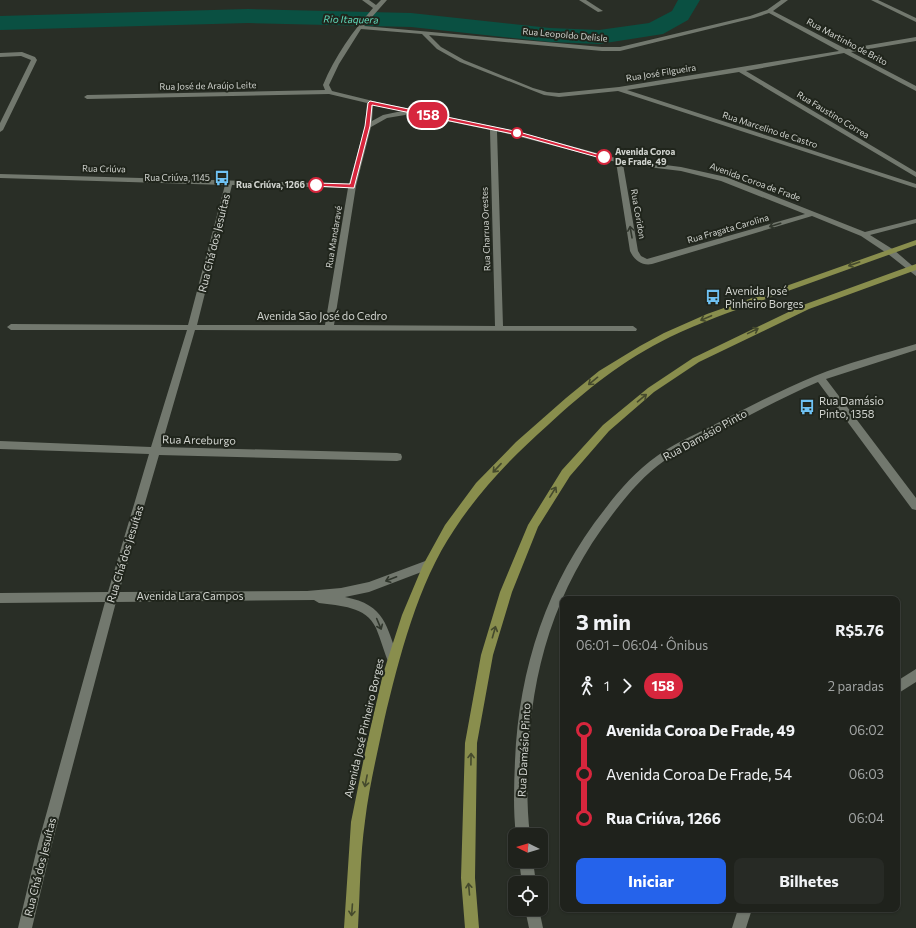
<!DOCTYPE html>
<html lang="pt">
<meta charset="utf-8">
<style>
body{margin:0;font-family:Commissioner,sans-serif;background:#272a25;color:#f1f3f6;height:100vh;display:flex;flex-direction:column;font-size:15px;white-space:nowrap}
*{box-sizing:border-box;margin:0}
p{font-size:13px;color:#a1a4a3}
.icon{flex:none;width:22px;height:22px;fill:none;stroke:currentColor;stroke-width:2;stroke-linecap:round;stroke-linejoin:round}
.map{position:relative;flex:1;overflow:hidden}
.panel{position:absolute;left:560px;top:596px;width:340px;height:316px;display:flex;flex-direction:column;background:#1f221c;border-radius:8px;box-shadow:0 1px 3px #0004,0 0 0 1px #3c3f3b}
.panel>*{flex:none}
.badge{padding:0 8px;border-radius:13px;font-size:14px;line-height:26px}
.needle{width:26px;rotate:275deg}
.controls{position:absolute;left:508px;top:828px;display:grid;gap:8px}
.controls a{display:grid;place-items:center;width:40px;height:40px;border-radius:8px;background:#1f221c;box-shadow:0 1px 3px #0004,0 0 0 1px #3c3f3b;font-size:20px}
.map>.badge{position:absolute;translate:-50% -50%;box-shadow:0 0 0 2px #fff}
.legs{display:flex;align-items:center;gap:6px;height:44px;padding:0 16px;font-size:13px}
.legs p{margin-inline-start:auto}
.headline{display:flex;align-items:center;justify-content:space-between;height:68px;padding:0 16px}
h1{font-size:22px;font-weight:700;line-height:30px}
.cta{display:flex;gap:8px;margin-top:auto;padding:8px 16px}
.cta a{flex:1;height:46px;border-radius:8px;background:#2563eb;color:#fff;font-size:16px;font-weight:700;line-height:46px;text-align:center}
.cta a+a{background:#272a25;color:#f1f3f6}
ul{padding:0 16px;list-style:none}
li{display:flex;align-items:center;gap:14px;height:44px;font-size:15px}
li i{display:grid;place-items:center;width:6px;height:100%;margin:0 5px;background:currentColor}
li i::after{content:'';width:10px;height:10px;margin:-5px;border:3px solid;border-radius:50%;background:#1f221c}
li p{margin-inline-start:auto}
li:first-child i{background:linear-gradient(#0000 50%,currentColor 0)}
li:last-child i{background:linear-gradient(currentColor 50%,#0000 0)}
.map>svg:first-child{display:block}
.lines{fill:none;stroke-linecap:round;stroke-linejoin:round}
.river{fill:#0a5042;fill-rule:evenodd}
.minor{fill:#72786e;fill-rule:evenodd}
.major{fill:#898e4d;fill-rule:evenodd}
.oneway{stroke:#30362c}
.oneway2{stroke:#454a2d}
.line-1{fill:#d7263d;stroke:#fff}
.stop-1-dot{fill:#fff;stroke:#d7263d;stroke-width:2}
.labels{text-anchor:middle;stroke-width:4;stroke-linejoin:round;paint-order:stroke}
.far-street-label{font-size:9px;fill:#d0d3ce;stroke:#20251c}
.far-stop-label{font-size:9px;font-weight:bold;fill:#d0d3ce;stroke:#20251c;text-anchor:start}
.far-poi-label{font-size:9px;fill:#d0d3ce;stroke:#20251c;text-anchor:end}
.far-water-label{font-size:10px;font-style:italic;fill:#60d8ba;stroke:#20251c}
.street-label{font-size:11px;fill:#d0d3ce;stroke:#20251c}
.poi-label{font-size:11px;fill:#d0d3ce;stroke:#20251c;text-anchor:start}
</style>
<div class="map">
<svg width="916" height="928" viewBox="0 0 916 928">
<rect width="100%" height="100%" fill="#292e26"/>
<g class="lines">
<!-- river -->
<polygon class="river" points="678,0 700,0 688,20 663,34 599,44 550,42 411,27 248,23 0,30 0,16 248,9 411,13 550,28 599,30 649,23 672,11"/>
<!-- minor -->
<g class="minor">
<path d="M362 0H369L376 5 381 0H387L364 26 602 47H620L750 16 767 10 781 0H788L773 11 846 49 916 37V41L851 52 916 86V91L844 53 746 71 916 172V177L739 72 627 90 916 184V188L618 91 559 97 544 95 460 62 437 49 422 34 361 29 339 64 329 85 332 91 377 102 519 132 619 159 681 167 726 177 865 232 916 219V223L870 235 894 250 916 269V276L888 254 861 236 812 216 652 264C642 266 634 260 630 251L616 162 497 131 503 326H633L637 329 636 331 195 330 161 447 397 453 401 454 402 457 401 460 397 461 159 455 119 592 307 591 341 588 369 582 428 560 432 562 433 565 432 568 369 592 345 597C386 605 386 626 399 660L397 664 393 665 389 664C384 652 381 640 376 628 366 606 340 606 319 603L314 600 116 602 52 844 32 928H18L38 844 105 602 0 603V593L108 592 149 454 0 449V441L151 447 187 330H11L7 327 11 324 188 325 225 185 0 178V174L349 184 365 126 367 103 329 94 87 99 84 97 87 95 325 90 323 85C335 56 353 31 373 8ZM769 13 839 51 619 87 559 93 547 92 533 88 464 60 441 47 429 35 602 51H620L754 18ZM373 105 377 106 402 111 383 115 372 121ZM408 113 490 130 495 326 334 325 356 186 371 127 387 118 405 115ZM623 164 681 171 721 181 805 214 647 259 641 256 638 251ZM232 185 348 188 325 325H197Z"/>
<polygon points="579,0 586,0 603,11 598,12"/>
<polygon points="871,0 878,0 916,18 916,22"/>
<polygon points="22,52 35,57 37,60 3,130 0,132 0,123 31,60 21,56 0,57 0,53"/>
<path d="M916 344V350L826 379 916 498V510L912 509 818 382C783 397 749 416 715 433 698 441 680 449 664 461 644 475 627 495 612 515 555 589 531 670 528 762 527 787 527 811 530 835H516C513 810 514 785 515 761 519 668 547 582 605 509 620 489 637 470 657 456 673 444 692 436 710 427 744 409 779 391 815 376 847 363 882 354 916 344Z"/>
<polygon points="916,669 916,682 897,694 897,681"/>
<polygon points="519,861 533,861 536,883 522,883"/>
<polygon points="525,909 539,909 543,928 529,928"/>
<polygon points="738,909 752,909 746,928 732,928"/>
</g>
<!-- major -->
<g class="major">
<path d="M916 240V245C869 262 821 279 774 296 739 309 703 321 670 337 623 360 586 390 548 425 513 456 480 490 454 530 418 583 399 658 384 721 377 754 369 788 365 821 360 856 360 893 358 928H344L351 822 367 743 383 674 402 615 423 565 445 525 476 483 516 442 566 398 599 371 640 346 664 333 707 314Z"/>
<polygon points="916,264 916,270 809,309 699,362 654,392 609,431 570,476 538,527 512,592 493,655 477,743 475,878 479,928 465,928 461,878 465,743 481,655 500,592 528,525 562,470 603,425 648,388 693,358 803,305"/>
</g>
</g>
<!-- one-way arrows -->
<defs><path id="oneway-shaft" d="M-6 0H5M1.5-3L5.5 0L1.5 3" fill="none" stroke-width="1.6" stroke-linecap="round" stroke-linejoin="round"/></defs>
<g class="oneway">
<use href="#oneway-shaft" transform="translate(775 225) rotate(163)"/>
<use href="#oneway-shaft" transform="translate(631 232) rotate(-100)"/>
<use href="#oneway-shaft" transform="translate(391 579) rotate(159)"/>
<use href="#oneway-shaft" transform="translate(379 624) rotate(67)"/>
</g>
<g class="oneway2">
<use href="#oneway-shaft" transform="translate(854 264) rotate(161)"/>
<use href="#oneway-shaft" transform="translate(706 318) rotate(157)"/>
<use href="#oneway-shaft" transform="translate(753 331) rotate(-26)"/>
<use href="#oneway-shaft" transform="translate(593 381) rotate(141)"/>
<use href="#oneway-shaft" transform="translate(642 398) rotate(-40)"/>
<use href="#oneway-shaft" transform="translate(497 468) rotate(133)"/>
<use href="#oneway-shaft" transform="translate(553 492) rotate(-58)"/>
<use href="#oneway-shaft" transform="translate(494 632) rotate(-74)"/>
<use href="#oneway-shaft" transform="translate(471 759) rotate(-89)"/>
<use href="#oneway-shaft" transform="translate(366 781) rotate(101)"/>
<use href="#oneway-shaft" transform="translate(469 889) rotate(-95)"/>
<use href="#oneway-shaft" transform="translate(352 910) rotate(94)"/>
</g>
<!-- line-1 -->
<polygon class="line-1" points="370,101 519,132 607,157 604,159 518,135 372,105 370,126 354,188 314,186 313,185 316,183 350,184 365,126 368,103"/>
<!-- icons -->
<defs>
<symbol id="bus-bare" viewBox="-9 -9 18 18"><path d="M-5-6H5V4H4V6H2V4H-2V6H-4V4H-5ZM-3.5-4V0h7V-4ZM-3.5 1.2v1.5H-2V1.2ZM2 1.2v1.5H3.5V1.2Z" fill="#6fc2f4" stroke="#20251c" stroke-width="2.5" paint-order="stroke"/></symbol>
</defs>
<g fill-rule="evenodd">
<use href="#bus-bare" x="211" y="167" width="22" height="22"/>
<use href="#bus-bare" x="702" y="286" width="22" height="22"/>
<use href="#bus-bare" x="796" y="396" width="22" height="22"/>
</g>
<!-- markers -->
<g class="stop-1-dot">
<circle cx="517" cy="133" r="5"/>
<circle cx="604" cy="157" r="7"/>
<circle cx="316" cy="185" r="7"/>
</g>
<g class="labels">
<!-- far-street labels -->
<g class="far-street-label">
<text transform="translate(565 35) rotate(5)" y="3">Rua Leopoldo Delisle</text>
<text transform="translate(847 42) rotate(28)" y="3">Rua Martinho de Brito</text>
<text transform="translate(661 73) rotate(-9)" y="3">Rua José Filgueira</text>
<text transform="translate(208 86) rotate(-1)" y="3">Rua José de Araújo Leite</text>
<text transform="translate(833 115) rotate(31)" y="3">Rua Faustino Correa</text>
<text transform="translate(770 130) rotate(18)" y="3">Rua Marcelino de Castro</text>
<text transform="translate(104 169) rotate(1)" y="3">Rua Criúva</text>
<text transform="translate(755 182) rotate(20)" y="3">Avenida Coroa de Frade</text>
<text transform="translate(638 214) rotate(80)" y="3">Rua Coridon</text>
<text transform="translate(486 229) rotate(-92)" y="3">Rua Charrua Orestes</text>
<text transform="translate(728 229) rotate(-16)" y="3">Rua Fragata Carolina</text>
<text transform="translate(334 237) rotate(-81)" y="3">Rua Mandaravé</text>
</g>
<!-- far-stop labels -->
<g class="far-stop-label">
<text x="615" y="155">Avenida Coroa<tspan x="615" dy="10">De Frade, 49</tspan></text>
<text x="305" y="188" text-anchor="end">Rua Criúva, 1266</text>
</g>
<!-- far-poi labels -->
<g class="far-poi-label">
<text x="210" y="181">Rua Criúva, 1145</text>
</g>
<!-- far-water labels -->
<g class="far-water-label">
<text transform="translate(351 19) rotate(1)" y="4">Rio Itaquera</text>
</g>
<!-- street labels -->
<g class="street-label">
<text transform="translate(214 243) rotate(-76)" y="4">Rua Chá dos Jesuítas</text>
<text x="322" y="320">Avenida São José do Cedro</text>
<text transform="translate(705 435) rotate(-29)" y="4">Rua Damásio Pinto</text>
<text transform="translate(199 440) rotate(1)" y="4">Rua Arceburgo</text>
<text transform="translate(125 554) rotate(-73)" y="4">Rua Chá dos Jesuítas</text>
<text x="190" y="600">Avenida Lara Campos</text>
<text transform="translate(364 728) rotate(-77)" y="4">Avenida José Pinheiro Borges</text>
<text transform="translate(524 750) rotate(-87)" y="4">Rua Damásio Pinto</text>
<text transform="translate(40 867) rotate(-76)" y="4">Rua Chá dos Jesuítas</text>
</g>
<!-- poi labels -->
<g class="poi-label">
<text x="725" y="295">Avenida José<tspan x="725" dy="13">Pinheiro Borges</tspan></text>
<text x="819" y="405">Rua Damásio<tspan x="819" dy="13">Pinto, 1358</tspan></text>
</g>
</g>
</svg>
<div class="controls">
<a><svg class="needle" viewBox="-14 -14 28 28"><path d="M0-13l5 13h-10z" fill="#e53935"/><path d="M0 13l5-13h-10z" fill="#a1a4a3"/></svg></a>
<a><svg class="icon" aria-label="locate" viewBox="0 0 24 24"><circle cx="12" cy="12" r="6"/><path d="M12 2v4M12 18v4M2 12h4M18 12h4"/></svg></a>
</div>
<b class="badge" style="left:428px;top:115px;background:#d7263d;color:#fff">158</b>
<section class="panel">
<div class="headline"><div><h1>3 min</h1><p>06:01 – 06:04 · Ônibus</p></div><b>R$5.76</b></div>
<div class="legs"><svg class="icon" aria-label="walk" viewBox="0 0 24 24"><circle cx="13" cy="4" r="2"/><path d="M13 8l-2 6 4 7M11 14l-3 7M7 12l3-4h3l4 4"/></svg>1<svg class="icon" aria-label="forward" viewBox="0 0 24 24"><path d="M9 5l7 7-7 7"/></svg><b class="badge" style="background:#d7263d;color:#fff">158</b><p>2 paradas</p></div>
<ul>
<li><i style="color:#d7263d"></i><b>Avenida Coroa De Frade, 49</b><p>06:02</p></li>
<li><i style="color:#d7263d"></i><span>Avenida Coroa De Frade, 54</span><p>06:03</p></li>
<li><i style="color:#d7263d"></i><b>Rua Criúva, 1266</b><p>06:04</p></li>
</ul>
<div class="cta"><a>Iniciar</a><a>Bilhetes</a></div>
</section>
</div>
